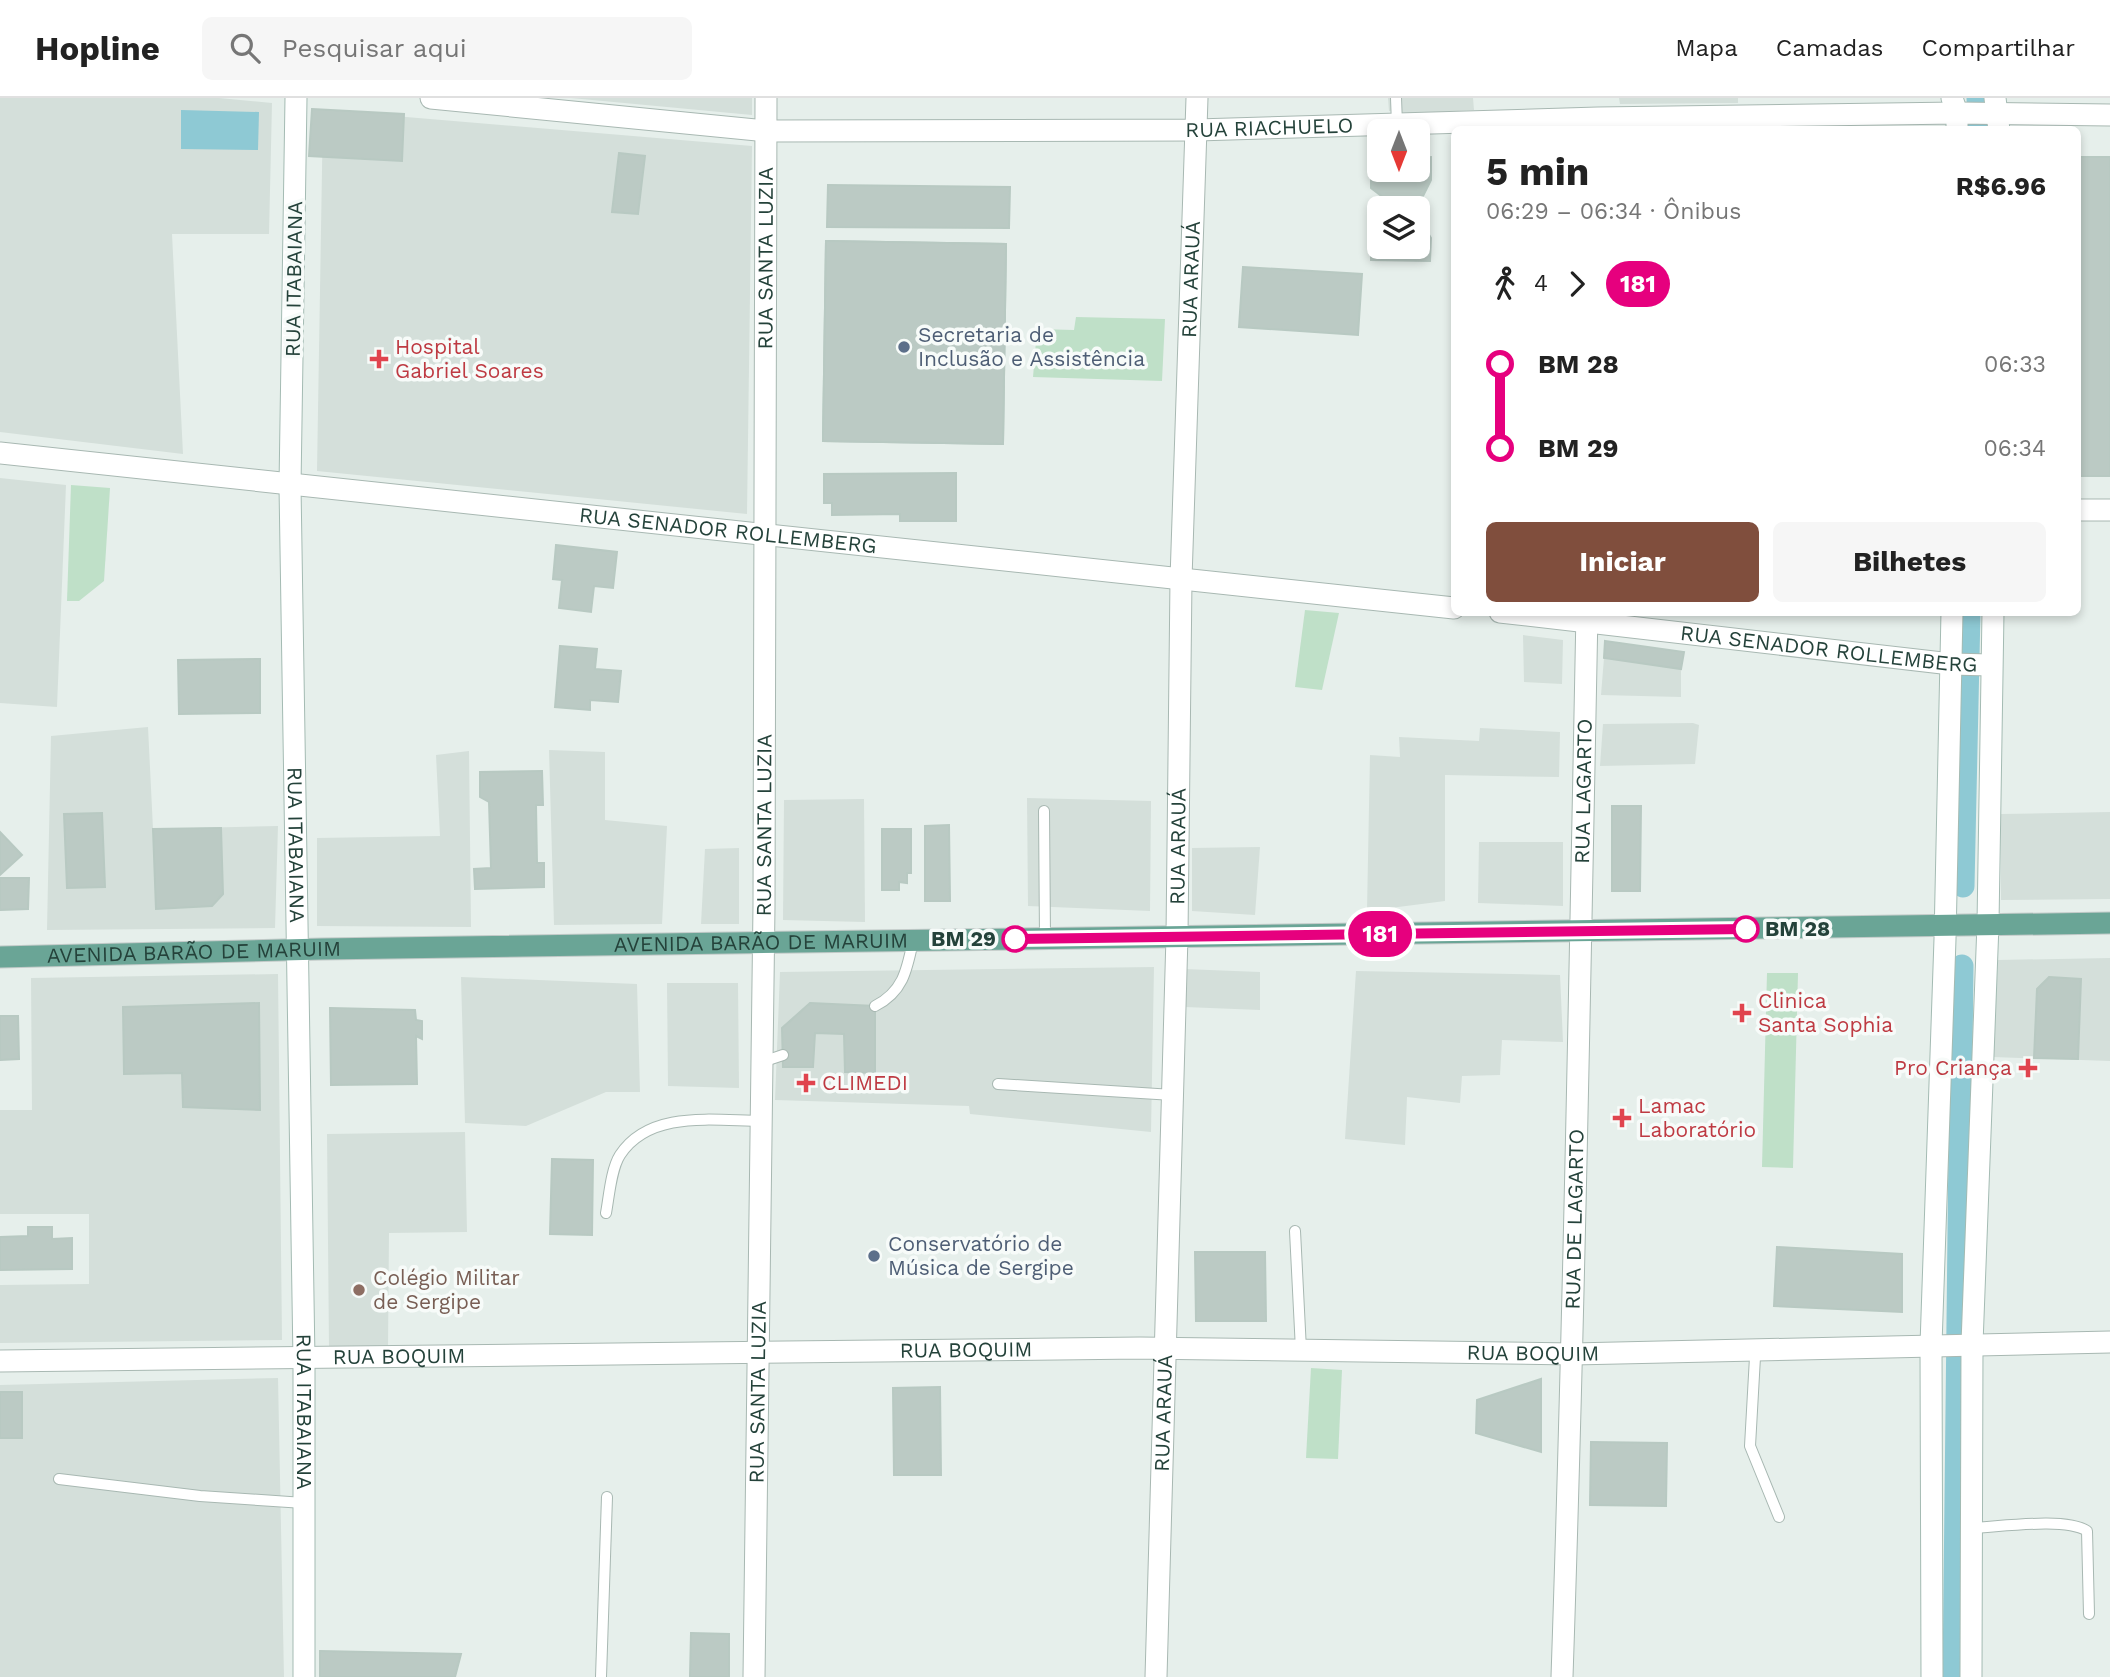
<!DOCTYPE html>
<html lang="pt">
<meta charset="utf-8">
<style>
body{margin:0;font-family:"Work Sans",sans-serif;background:#f6f6f6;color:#222;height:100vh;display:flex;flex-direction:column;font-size:26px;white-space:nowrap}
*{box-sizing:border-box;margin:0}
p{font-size:23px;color:#767676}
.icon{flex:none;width:38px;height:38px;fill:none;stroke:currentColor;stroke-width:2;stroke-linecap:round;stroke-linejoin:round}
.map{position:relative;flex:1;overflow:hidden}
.panel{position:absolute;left:1451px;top:28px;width:630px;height:490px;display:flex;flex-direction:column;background:#fff;border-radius:10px;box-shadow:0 4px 10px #0003}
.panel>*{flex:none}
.badge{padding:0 14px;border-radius:23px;font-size:24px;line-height:46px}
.needle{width:46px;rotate:180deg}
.fabs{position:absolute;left:1367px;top:21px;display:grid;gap:14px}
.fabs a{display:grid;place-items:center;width:63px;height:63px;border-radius:10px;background:#fff;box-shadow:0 4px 10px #0003;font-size:35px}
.map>.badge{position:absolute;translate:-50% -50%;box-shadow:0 0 0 4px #fff}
.legs{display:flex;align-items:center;gap:10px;height:77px;padding:0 35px;font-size:23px}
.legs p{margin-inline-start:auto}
.headline{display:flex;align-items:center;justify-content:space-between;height:119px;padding:0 35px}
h1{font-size:38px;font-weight:700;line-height:52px}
.action{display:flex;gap:14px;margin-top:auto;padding:14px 35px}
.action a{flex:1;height:80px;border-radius:10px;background:#804e3d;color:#fff;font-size:28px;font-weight:700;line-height:80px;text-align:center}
.action a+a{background:#f6f6f6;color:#222}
ul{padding:0 35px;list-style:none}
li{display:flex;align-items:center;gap:24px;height:84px;font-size:26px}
li i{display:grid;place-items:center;width:10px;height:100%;margin:0 9px;background:currentColor}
li i::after{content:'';width:18px;height:18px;margin:-9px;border:5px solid;border-radius:50%;background:#fff}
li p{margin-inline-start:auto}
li:first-child i{background:linear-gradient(#0000 50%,currentColor 0)}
li:last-child i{background:linear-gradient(currentColor 50%,#0000 0)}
header{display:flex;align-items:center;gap:42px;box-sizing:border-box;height:98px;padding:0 35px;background:#fff;border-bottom:2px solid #e0e0e0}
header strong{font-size:33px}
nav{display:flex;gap:38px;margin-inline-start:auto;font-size:24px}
.search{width:490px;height:63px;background:#f6f6f6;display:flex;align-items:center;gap:18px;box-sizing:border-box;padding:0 24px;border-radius:10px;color:#767676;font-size:26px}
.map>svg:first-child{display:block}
.built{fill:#d4dfda}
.green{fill:#bfe0c8}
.water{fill:#8ec9d4}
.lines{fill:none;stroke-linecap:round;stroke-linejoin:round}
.canal{stroke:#8ec9d4;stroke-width:23}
.building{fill:#bbcac4;stroke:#b8c9c2;stroke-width:2;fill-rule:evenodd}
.lane-casing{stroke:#a8b8b2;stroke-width:12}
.street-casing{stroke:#a8b8b2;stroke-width:23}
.secondary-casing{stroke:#a4bbb3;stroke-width:23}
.primary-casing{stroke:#c2cac8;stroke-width:23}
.lane{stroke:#fff;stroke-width:10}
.street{stroke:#fff;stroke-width:21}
.secondary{stroke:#fff;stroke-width:21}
.primary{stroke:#6aa596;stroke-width:21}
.line-1-casing{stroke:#fff;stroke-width:16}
.line-1{stroke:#e6007e;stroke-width:10}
.service-dot{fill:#5c6f8a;stroke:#f7fbf9;stroke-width:2.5}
.health-dot{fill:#e0444e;stroke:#f7fbf9;stroke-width:2.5}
.stop-1-dot{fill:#fff;stroke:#e6007e;stroke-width:3.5}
.education-dot{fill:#8d6e63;stroke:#f7fbf9;stroke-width:2.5}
.labels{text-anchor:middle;stroke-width:7;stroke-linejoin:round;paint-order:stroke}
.street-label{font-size:21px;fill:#24423a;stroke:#f7fbf9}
.service-label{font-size:21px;fill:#4e5e75;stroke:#f7fbf9;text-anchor:start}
.health-label{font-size:21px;fill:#be3a42;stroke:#f7fbf9;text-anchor:start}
.stop-label{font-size:21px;font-weight:bold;fill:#24423a;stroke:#f7fbf9;text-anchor:start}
.education-label{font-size:21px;fill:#785e54;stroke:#f7fbf9;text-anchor:start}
</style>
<header>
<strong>Hopline</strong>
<div class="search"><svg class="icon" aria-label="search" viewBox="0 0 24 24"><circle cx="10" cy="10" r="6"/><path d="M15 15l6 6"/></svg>Pesquisar aqui</div>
<nav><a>Mapa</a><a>Camadas</a><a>Compartilhar</a></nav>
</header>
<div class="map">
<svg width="2110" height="1579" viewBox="0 0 2110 1579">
<rect width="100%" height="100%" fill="#e6efeb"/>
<!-- built -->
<g class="built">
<polygon points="0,0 219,0 272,5 269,136 172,136 183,356 0,334"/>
<polygon points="571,0 752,0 752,17"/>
<polygon points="1388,0 1473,0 1474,12 1406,16 1389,13"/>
<polygon points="1619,0 1738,0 1738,5 1620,6"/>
<polygon points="323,12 752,48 747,416 317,373"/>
<polygon points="0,380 66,387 57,609 0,605"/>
<polygon points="1523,537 1563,542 1562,586 1524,584"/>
<polygon points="1604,560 1681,571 1681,599 1601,597"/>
<polygon points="1693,625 1699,627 1695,666 1600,668 1603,626"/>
<polygon points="148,629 153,731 278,728 275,830 47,832 51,638"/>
<polygon points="1480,630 1560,634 1559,679 1445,677 1445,803 1367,813 1370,657 1400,659 1399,639 1479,643"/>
<polygon points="549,652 605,654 605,722 667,728 662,826 554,827"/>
<polygon points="469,653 471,829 317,828 317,740 440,738 436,657"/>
<polygon points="1027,700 1151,703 1150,813 1028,808"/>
<polygon points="864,701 865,824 783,822 784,702"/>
<polygon points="2110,714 2110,801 2001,802 2001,716"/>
<polygon points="1479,744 1563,744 1563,808 1478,805"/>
<polygon points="1260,749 1255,817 1192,813 1192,750"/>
<polygon points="739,750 739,826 701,826 705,751"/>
<polygon points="2110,860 2110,963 1993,959 1998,862"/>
<polygon points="1154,869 1151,1034 970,1016 969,1008 775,1002 780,874"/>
<polygon points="1184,871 1260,874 1260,912 1185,909"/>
<polygon points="1356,873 1560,877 1563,944 1502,942 1500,977 1462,978 1460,1005 1407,999 1405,1047 1345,1041"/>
<polygon points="278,876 282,1242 0,1245 0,1187 89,1186 89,1116 0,1116 0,1012 32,1012 31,880"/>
<polygon points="461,879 637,886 640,994 606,994 526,1028 465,1025"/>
<polygon points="667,885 738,885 739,990 668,988"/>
<polygon points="465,1034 467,1134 389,1135 388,1251 329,1249 327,1036"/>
<polygon points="278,1280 284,1579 0,1579 0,1287"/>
</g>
<!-- green -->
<g class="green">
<polygon points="1076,219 1165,221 1162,283 1033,279 1037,231 1074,232"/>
<polygon points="71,387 110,390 104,483 79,503 67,503"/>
<polygon points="1305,512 1339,515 1322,592 1295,589"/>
<polygon points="1767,875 1798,875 1793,1070 1762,1069"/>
<polygon points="1311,1270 1342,1272 1338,1361 1306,1360"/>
</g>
<!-- water -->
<polygon class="water" points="181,12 259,14 258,52 181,51"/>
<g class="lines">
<!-- canal -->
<g class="canal">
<polyline points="1978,0 1979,32"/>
<polyline points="1963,788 1969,514"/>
<polyline points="1954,1579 1962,868"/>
</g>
</g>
<!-- building -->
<g class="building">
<polygon points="312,11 404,16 402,63 309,58"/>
<polygon points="619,55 645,58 638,116 612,114"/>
<polygon points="1431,59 1431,82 1420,104 1420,122 1431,140 1430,163 1371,162 1371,138 1379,131 1379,149 1418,149 1418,110 1389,110 1389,104 1371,90 1371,60 1379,60 1379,72 1418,72 1418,60"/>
<rect x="2077" y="59" width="33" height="319"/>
<polygon points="828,87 1010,89 1009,130 827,129"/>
<path d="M826 143 1006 146 1003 346 823 343ZM857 180 975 181V312L856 311Z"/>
<polygon points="826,143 1006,146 1003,346 823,343"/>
<polygon points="1243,169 1362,176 1358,237 1239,229"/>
<polygon points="956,375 956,423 900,423 900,416 832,417 832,405 824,405 824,376"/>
<polygon points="556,447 617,454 613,490 594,488 591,514 559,510 562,482 553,481"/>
<polygon points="1605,543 1684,554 1681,571 1604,560"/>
<polygon points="560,548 597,551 595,571 621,573 618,604 590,602 590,612 555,609"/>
<polygon points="260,561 260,615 179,616 178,562"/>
<polygon points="542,673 543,707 536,707 537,765 544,765 544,789 475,791 474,771 491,770 489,704 480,699 480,674"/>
<polygon points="1612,708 1641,708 1640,793 1612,793"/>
<polygon points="102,715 105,789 67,790 64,716"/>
<polygon points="949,727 950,803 925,803 925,728"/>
<polygon points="221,730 223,796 212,808 156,811 153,731"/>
<polygon points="882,731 911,731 911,775 907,775 907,785 899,784 899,792 882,792"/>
<polygon points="0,734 22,757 0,777"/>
<polygon points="0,780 29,780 28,811 0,812"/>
<polygon points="2049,879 2081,881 2078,961 2034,960 2037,891"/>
<polygon points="259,905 260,1012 183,1009 182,975 124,976 123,909"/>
<polygon points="810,905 875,908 875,975 845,974 844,936 815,935 813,969 783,969 782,930"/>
<polygon points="330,910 415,912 416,922 422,923 422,941 416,938 417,986 331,987"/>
<polygon points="0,918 18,918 19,961 0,962"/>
<polygon points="552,1061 593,1062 592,1137 550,1136"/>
<polygon points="28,1129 52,1129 52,1141 72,1140 72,1171 0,1172 0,1139 28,1138"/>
<polygon points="1777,1149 1902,1156 1902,1214 1774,1208"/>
<polygon points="1195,1154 1265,1154 1266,1223 1196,1223"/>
<polygon points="1541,1281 1541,1354 1476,1335 1477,1302"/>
<polygon points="940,1289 941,1377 894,1377 893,1290"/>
<rect x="0" y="1294" width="22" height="46"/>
<polygon points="1591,1344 1667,1345 1666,1408 1590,1407"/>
<polygon points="691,1535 729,1536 729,1579 690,1579"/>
<polygon points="320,1553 461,1556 455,1579 320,1579"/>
</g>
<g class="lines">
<defs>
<g id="lane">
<polyline points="1396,0 1397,26"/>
<polyline points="1044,713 1045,840"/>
<path d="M875 908C903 894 907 872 913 843"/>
<polyline points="762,964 783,957"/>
<polyline points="998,986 1173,997"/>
<path d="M606 1115C609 1099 611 1071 620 1057 650 1011 716 1023 762 1023"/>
<polyline points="1295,1133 1301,1252"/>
<polyline points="1753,1251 1755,1259 1750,1348 1779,1419"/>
<polyline points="59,1381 200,1398 304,1405"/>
<path d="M1971 1430C2000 1429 2065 1419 2087 1433L2089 1516"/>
<polyline points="601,1579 607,1399"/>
</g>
<g id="street">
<path id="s1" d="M431 0 766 33 1197 32 1598 20 1957 15 2110 17"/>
<path id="s2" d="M0 355 1454 510"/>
<polyline points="2077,412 2110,412"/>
<path id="s3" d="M1500 514 1951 566 1990 567"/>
<path id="s4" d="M0 1263 1140 1250 1573 1256 2110 1244"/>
<path id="s5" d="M754 1579 764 808 766 0"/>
<path id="s6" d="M1156 1579 1177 838 1181 481 1197 0"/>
<path id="s7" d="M1562 1579C1574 1224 1580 869 1587 514"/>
</g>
<g id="secondary">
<path id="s8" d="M296 0 290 388 304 1262V1579"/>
<polyline points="1952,0 1957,15 1957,32"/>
<polyline points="1995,0 1999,32"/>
<polyline points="1932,1579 1931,1247 1945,841 1952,514"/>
<polyline points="1971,1579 1972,1246 1988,826 1993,514"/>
</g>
<g id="primary">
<path id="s9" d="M0 859 322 851 2110 825"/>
</g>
</defs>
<!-- lane casing -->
<use href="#lane" class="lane-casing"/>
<!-- street casing -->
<use href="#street" class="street-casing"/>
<!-- secondary casing -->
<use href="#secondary" class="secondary-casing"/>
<!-- primary casing -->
<use href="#primary" class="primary-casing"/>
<!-- lane -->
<use href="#lane" class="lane"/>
<!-- street -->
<use href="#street" class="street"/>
<!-- secondary -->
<use href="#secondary" class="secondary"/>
<!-- primary -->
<use href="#primary" class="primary"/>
</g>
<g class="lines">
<defs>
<polyline id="line-1" points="1015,841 1746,831"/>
</defs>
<!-- line-1 casing -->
<use href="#line-1" class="line-1-casing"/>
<!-- line-1 -->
<use href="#line-1" class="line-1"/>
</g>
<!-- markers -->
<g class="service-dot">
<circle cx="904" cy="249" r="7"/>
<circle cx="874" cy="1158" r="7"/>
</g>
<g class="health-dot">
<path d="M375.5 250.5h7v7h7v7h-7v7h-7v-7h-7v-7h7z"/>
<path d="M1738.5 904.5h7v7h7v7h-7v7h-7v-7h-7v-7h7z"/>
<path d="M2024.5 959.5h7v7h7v7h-7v7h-7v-7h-7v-7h7z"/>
<path d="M802.5 974.5h7v7h7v7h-7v7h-7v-7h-7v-7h7z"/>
<path d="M1618.5 1009.5h7v7h7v7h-7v7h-7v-7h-7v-7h7z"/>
</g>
<g class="stop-1-dot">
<circle cx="1746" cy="831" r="12"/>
<circle cx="1015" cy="841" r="12"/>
</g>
<circle class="education-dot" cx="359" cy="1192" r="7"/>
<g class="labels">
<!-- street labels -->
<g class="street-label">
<text dy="7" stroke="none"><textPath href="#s1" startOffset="840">RUA RIACHUELO</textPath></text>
<text dy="7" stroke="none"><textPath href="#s5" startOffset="1419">RUA SANTA LUZIA</textPath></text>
<text transform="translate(294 181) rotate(-89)" y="7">RUA ITABAIANA</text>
<text dy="7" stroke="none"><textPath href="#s6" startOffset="1398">RUA ARAUÁ</textPath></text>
<text dy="7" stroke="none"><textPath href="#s2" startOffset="732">RUA SENADOR ROLLEMBERG</textPath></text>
<text dy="7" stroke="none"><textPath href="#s3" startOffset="331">RUA SENADOR ROLLEMBERG</textPath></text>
<text dy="7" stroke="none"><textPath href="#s7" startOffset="886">RUA LAGARTO</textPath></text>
<text dy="7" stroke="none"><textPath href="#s5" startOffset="852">RUA SANTA LUZIA</textPath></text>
<text dy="7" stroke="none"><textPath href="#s8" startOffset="747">RUA ITABAIANA</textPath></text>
<text dy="7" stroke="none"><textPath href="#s6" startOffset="831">RUA ARAUÁ</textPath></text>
<text dy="7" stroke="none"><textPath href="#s9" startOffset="761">AVENIDA BARÃO DE MARUIM</textPath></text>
<text dy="7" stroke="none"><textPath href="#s9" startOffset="194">AVENIDA BARÃO DE MARUIM</textPath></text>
<text dy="7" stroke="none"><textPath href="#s7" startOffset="458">RUA DE LAGARTO</textPath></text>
<text dy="7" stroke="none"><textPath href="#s4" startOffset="966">RUA BOQUIM</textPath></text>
<text dy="7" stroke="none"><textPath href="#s4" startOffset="1533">RUA BOQUIM</textPath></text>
<text dy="7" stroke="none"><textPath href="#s4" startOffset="399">RUA BOQUIM</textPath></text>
<text dy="7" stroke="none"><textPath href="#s5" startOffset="285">RUA SANTA LUZIA</textPath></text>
<text dy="7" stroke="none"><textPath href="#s8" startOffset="1314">RUA ITABAIANA</textPath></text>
<text dy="7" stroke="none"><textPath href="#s6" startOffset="264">RUA ARAUÁ</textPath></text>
</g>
<!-- service labels -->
<g class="service-label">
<text x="918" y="244">Secretaria de<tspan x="918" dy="24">Inclusão e Assistência</tspan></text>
<text x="888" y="1153">Conservatório de<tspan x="888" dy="24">Música de Sergipe</tspan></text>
</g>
<!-- health labels -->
<g class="health-label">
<text x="395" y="256">Hospital<tspan x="395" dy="24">Gabriel Soares</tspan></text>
<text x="1758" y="910">Clinica<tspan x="1758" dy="24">Santa Sophia</tspan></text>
<text x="2012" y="977" text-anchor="end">Pro Criança</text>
<text x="822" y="992">CLIMEDI</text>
<text x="1638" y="1015">Lamac<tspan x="1638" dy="24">Laboratório</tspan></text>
</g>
<!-- stop labels -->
<g class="stop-label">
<text x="1765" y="838">BM 28</text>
<text x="996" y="848" text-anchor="end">BM 29</text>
</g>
<!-- education labels -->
<g class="education-label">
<text x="373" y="1187">Colégio Militar<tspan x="373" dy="24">de Sergipe</tspan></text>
</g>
</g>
</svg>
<div class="fabs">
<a><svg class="needle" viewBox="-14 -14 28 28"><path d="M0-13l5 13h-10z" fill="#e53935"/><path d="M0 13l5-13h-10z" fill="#767676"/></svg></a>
<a><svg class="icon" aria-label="layers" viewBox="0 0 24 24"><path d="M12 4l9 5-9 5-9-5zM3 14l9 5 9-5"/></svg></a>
</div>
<b class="badge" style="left:1380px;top:836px;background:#e6007e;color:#fff">181</b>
<section class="panel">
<div class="headline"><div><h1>5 min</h1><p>06:29 – 06:34 · Ônibus</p></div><b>R$6.96</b></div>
<div class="legs"><svg class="icon" aria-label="walk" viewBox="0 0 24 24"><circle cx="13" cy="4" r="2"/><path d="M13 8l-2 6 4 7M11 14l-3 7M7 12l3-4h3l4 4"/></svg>4<svg class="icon" aria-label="forward" viewBox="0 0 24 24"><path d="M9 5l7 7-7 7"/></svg><b class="badge" style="background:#e6007e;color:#fff">181</b></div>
<ul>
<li><i style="color:#e6007e"></i><b>BM 28</b><p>06:33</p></li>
<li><i style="color:#e6007e"></i><b>BM 29</b><p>06:34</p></li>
</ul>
<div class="action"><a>Iniciar</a><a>Bilhetes</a></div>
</section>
</div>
